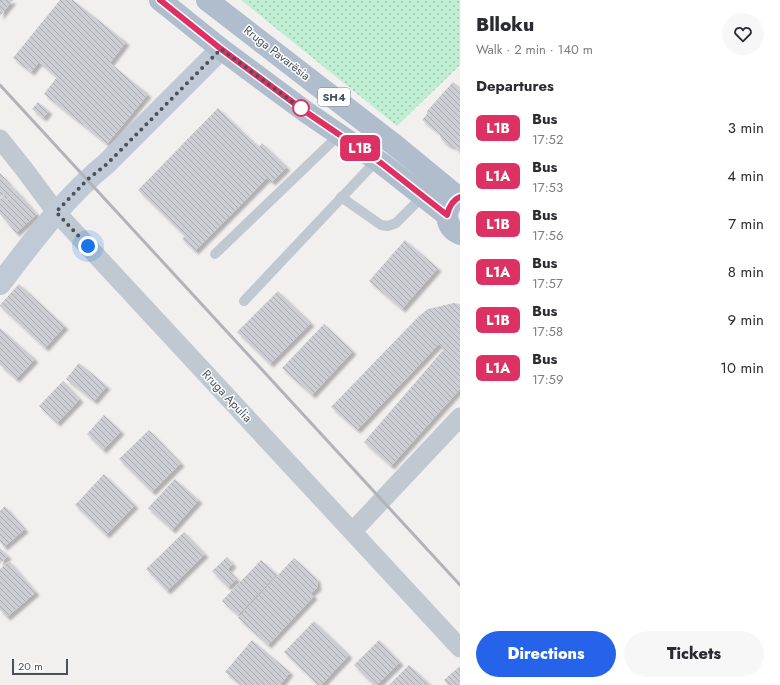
<!DOCTYPE html>
<meta charset="utf-8">
<style>
body{margin:0;font-family:Jost,sans-serif;background:#f7f7f7;color:#2b2b33;height:100vh;display:flex;flex-direction:column;font-size:15px;white-space:nowrap}
*{box-sizing:border-box;margin:0}
p{font-size:13px;color:#7c7c81}
.icon{flex:none;width:22px;height:22px;fill:none;stroke:currentColor;stroke-width:2;stroke-linecap:round;stroke-linejoin:round}
.map{position:relative;flex:1;overflow:hidden}
.sheet{display:flex;flex-direction:column;background:#fff;width:320px}
.sheet>*{flex:none}
.badge{padding:0 8px;border-radius:6px;font-size:14px;line-height:26px}
.scale{position:absolute;left:12px;bottom:10px;width:56px;box-sizing:border-box;padding-left:4px;border:2px solid #48525c;border-top:0;font-size:11px;line-height:14px;white-space:nowrap;color:#48525c;-webkit-text-stroke:3px #fff;paint-order:stroke}
.you{position:absolute;width:20px;height:20px;margin:-10px;border:3px solid #fff;border-radius:50%;background:#1a73e8;box-shadow:0 0 0 6px #1a73e833}
.map>.badge{position:absolute;translate:-50% -50%;box-shadow:0 0 0 2px #fff}
h2{padding:0 16px;font-size:15px;line-height:36px}
.round{display:grid;place-items:center;flex:none;width:42px;height:42px;border-radius:21px;background:#f7f7f7}
.summary{display:flex;align-items:center;justify-content:space-between;height:68px;padding:0 16px}
h1{font-size:19px;font-weight:800;line-height:30px}
.primary-button{display:flex;gap:8px;margin-top:auto;padding:8px 16px}
.primary-button a{flex:1;height:46px;border-radius:24px;background:#2563eb;color:#fff;font-size:16px;font-weight:800;line-height:46px;text-align:center}
.primary-button a+a{background:#f7f7f7;color:#2b2b33}
ul{padding:0;list-style:none}
li{display:flex;align-items:center;gap:12px;height:48px;padding:0 16px}
li div{flex:1}
li b{display:block;font-size:15px}
li em{font-style:normal}
li .badge{min-width:44px;font-weight:700;text-align:center}
main{display:flex;flex:1;min-height:0}
.map>svg:first-child{display:block}
.grass{fill:url(#grass-dots)}
.building{fill:url(#building-back-hatch);filter:url(#shadow)}
.lines{fill:none;stroke-linecap:round;stroke-linejoin:round}
.lane{stroke:#c0c9d1;stroke-width:10}
.street{stroke:#c0c9d1;stroke-width:19}
.secondary{stroke:#c0cad6;stroke-width:22}
.primary{stroke:#b0bdcd;stroke-width:22}
.rail{stroke:#b2b4b9;stroke-width:3}
.line-casing{stroke:#fff;stroke-width:9}
.line{stroke:#de3163;stroke-width:6}
.walk{stroke:#48525c;stroke-width:4;stroke-dasharray:0 7.2}
.stop-dot{fill:#fff;stroke:#de3163;stroke-width:2}
.labels{text-anchor:middle;stroke-width:3;stroke-linejoin:round;paint-order:stroke}
.shield{fill:#fff;stroke:#7f868d;stroke-width:1}
.shield-label{font-size:11px;font-weight:bold;fill:#48525c}
.street-label{font-size:12px;fill:#48525c;stroke:#fff}
</style>
<main>
<div class="map">
<svg width="460" height="685" viewBox="0 0 460 685">
<defs>
<pattern id="grass-dots" width="8" height="8" patternUnits="userSpaceOnUse"><rect width="8" height="8" fill="#bfeed3"/><path d="M2 2h.1M6 6h.1" fill="none" stroke="#9dc3ae" stroke-width="1.8" stroke-linecap="round"/></pattern>
<pattern id="building-back-hatch" width="6" height="6" patternUnits="userSpaceOnUse"><rect width="6" height="6" fill="#ccced4"/><path d="M-1 5l2 2M0 0l6 6M5-1l2 2" fill="none" stroke="#a8aaaf"/></pattern>
<filter id="shadow"><feDropShadow dx="3.5" dy="3.5" stdDeviation="1" flood-color="#0004"/></filter>
</defs>
<rect width="100%" height="100%" fill="#f2efef"/>
<!-- grass -->
<polygon class="grass" points="241,0 460,0 460,65 397,126"/>
<!-- building -->
<g class="building">
<polygon points="0,0 13,0 0,16"/>
<polygon points="60,0 73,0 126,42 110,63 148,94 107,144 44,94 57,77 39,62 31,72 13,58"/>
<polygon points="453,82 460,88 460,153 455,147 447,144 442,140 439,133 422,120 427,114 427,111"/>
<polygon points="38,102 49,111 43,118 32,109"/>
<polygon points="218,108 259,147 262,143 287,167 272,182 267,178 195,251 182,239 185,236 138,190"/>
<polygon points="0,173 16,191 8,198 4,194 0,198"/>
<polygon points="17,191 37,214 16,233 0,214 0,199 3,196 7,200"/>
<polygon points="405,240 438,268 402,309 369,281"/>
<polygon points="19,284 65,326 45,348 0,306 0,305"/>
<polygon points="278,291 311,323 270,364 237,332"/>
<polygon points="454,303 460,304 460,389 391,466 364,442 444,349 439,344 357,430 331,407 419,316 428,309"/>
<polygon points="324,324 353,351 312,395 282,368"/>
<polygon points="0,328 35,359 16,379 0,365"/>
<polygon points="79,363 107,386 94,401 66,379"/>
<polygon points="63,381 80,399 57,423 39,406"/>
<polygon points="104,415 121,431 103,450 87,434"/>
<polygon points="149,430 181,463 152,492 119,459"/>
<polygon points="104,474 135,505 106,535 75,505"/>
<polygon points="175,479 199,500 172,530 148,508"/>
<polygon points="5,506 25,529 4,547 0,542 0,511"/>
<polygon points="184,532 205,554 167,591 146,569"/>
<polygon points="0,548 8,556 0,564"/>
<polygon points="227,557 233,564 228,569 237,579 228,587 212,571"/>
<polygon points="294,558 317,579 318,587 311,593 314,596 268,645 238,618"/>
<polygon points="261,560 277,574 238,615 222,601"/>
<polygon points="9,561 36,592 7,617 0,610 0,569"/>
<polygon points="314,621 349,655 321,685 318,685 284,652"/>
<polygon points="252,640 290,672 280,685 241,685 225,672"/>
<polygon points="379,640 400,662 377,685 374,685 354,665"/>
<polygon points="409,665 431,685 389,685"/>
<polygon points="460,666 460,685 448,685 444,680"/>
</g>
<g class="lines">
<!-- lane -->
<g class="lane">
<polyline points="341,197 381,225 388,226 396,223 423,196"/>
<polyline points="215,254 339,135"/>
<polyline points="244,301 377,160"/>
</g>
<!-- street -->
<g class="street">
<polyline points="0,139 24,169 56,212 460,648"/>
<polyline points="353,531 460,417"/>
</g>
<!-- secondary -->
<path class="secondary" d="M0 284C33 241 65 197 107 163L221 49"/>
<!-- primary -->
<g class="primary">
<polyline points="160,0 221,49 306,112 381,163 447,215"/>
<polyline points="207,0 396,146 458,197"/>
<path d="M452 202C444 214 446 228 460 234"/>
</g>
<!-- rail -->
<polyline class="rail" points="0,85 460,585"/>
</g>
<g class="lines">
<defs>
<path id="line" d="M160 0 221 49 306 112 381 163 447 215C449 207 452 200 460 197"/>
</defs>
<!-- line casing -->
<use href="#line" class="line-casing"/>
<!-- line -->
<use href="#line" class="line"/>
<!-- walk -->
<polyline class="walk" points="88,246 56,212 88,179 107,164 221,49 306,112 301,108"/>
</g>
<!-- markers -->
<circle class="stop-dot" cx="301" cy="108" r="8"/>
<g class="labels">
<!-- shield labels -->
<rect class="shield" x="318" y="88" width="32" height="18" rx="3"/>
<g class="shield-label">
<text x="334" y="101">SH4</text>
</g>
<!-- street labels -->
<g class="street-label">
<text transform="translate(277 53) rotate(38)" y="4">Rruga Pavarësia</text>
<text transform="translate(227 396) rotate(47)" y="4">Rruga Apulia</text>
</g>
</g>
</svg>
<div class="scale">20 m</div>
<div class="you" style="left:88px;top:246px"></div>
<b class="badge" style="left:360px;top:148px;background:#de3163;color:#fff">L1B</b>
</div>
<section class="sheet">
<div class="summary"><div><h1>Blloku</h1><p>Walk · 2 min · 140 m</p></div><a class="round"><svg class="icon" aria-label="heart" viewBox="0 0 24 24"><path d="M12 20l-8-8c-3-5 5-10 8-4 3-6 11-1 8 4z"/></svg></a></div>
<h2>Departures</h2>
<ul>
<li><span class="badge" style="background:#de3163;color:#fff">L1B</span><div><b>Bus</b><p>17:52</p></div><em>3 min</em></li>
<li><span class="badge" style="background:#de3163;color:#fff">L1A</span><div><b>Bus</b><p>17:53</p></div><em>4 min</em></li>
<li><span class="badge" style="background:#de3163;color:#fff">L1B</span><div><b>Bus</b><p>17:56</p></div><em>7 min</em></li>
<li><span class="badge" style="background:#de3163;color:#fff">L1A</span><div><b>Bus</b><p>17:57</p></div><em>8 min</em></li>
<li><span class="badge" style="background:#de3163;color:#fff">L1B</span><div><b>Bus</b><p>17:58</p></div><em>9 min</em></li>
<li><span class="badge" style="background:#de3163;color:#fff">L1A</span><div><b>Bus</b><p>17:59</p></div><em>10 min</em></li>
</ul>
<div class="primary-button"><a>Directions</a><a>Tickets</a></div>
</section>
</main>
